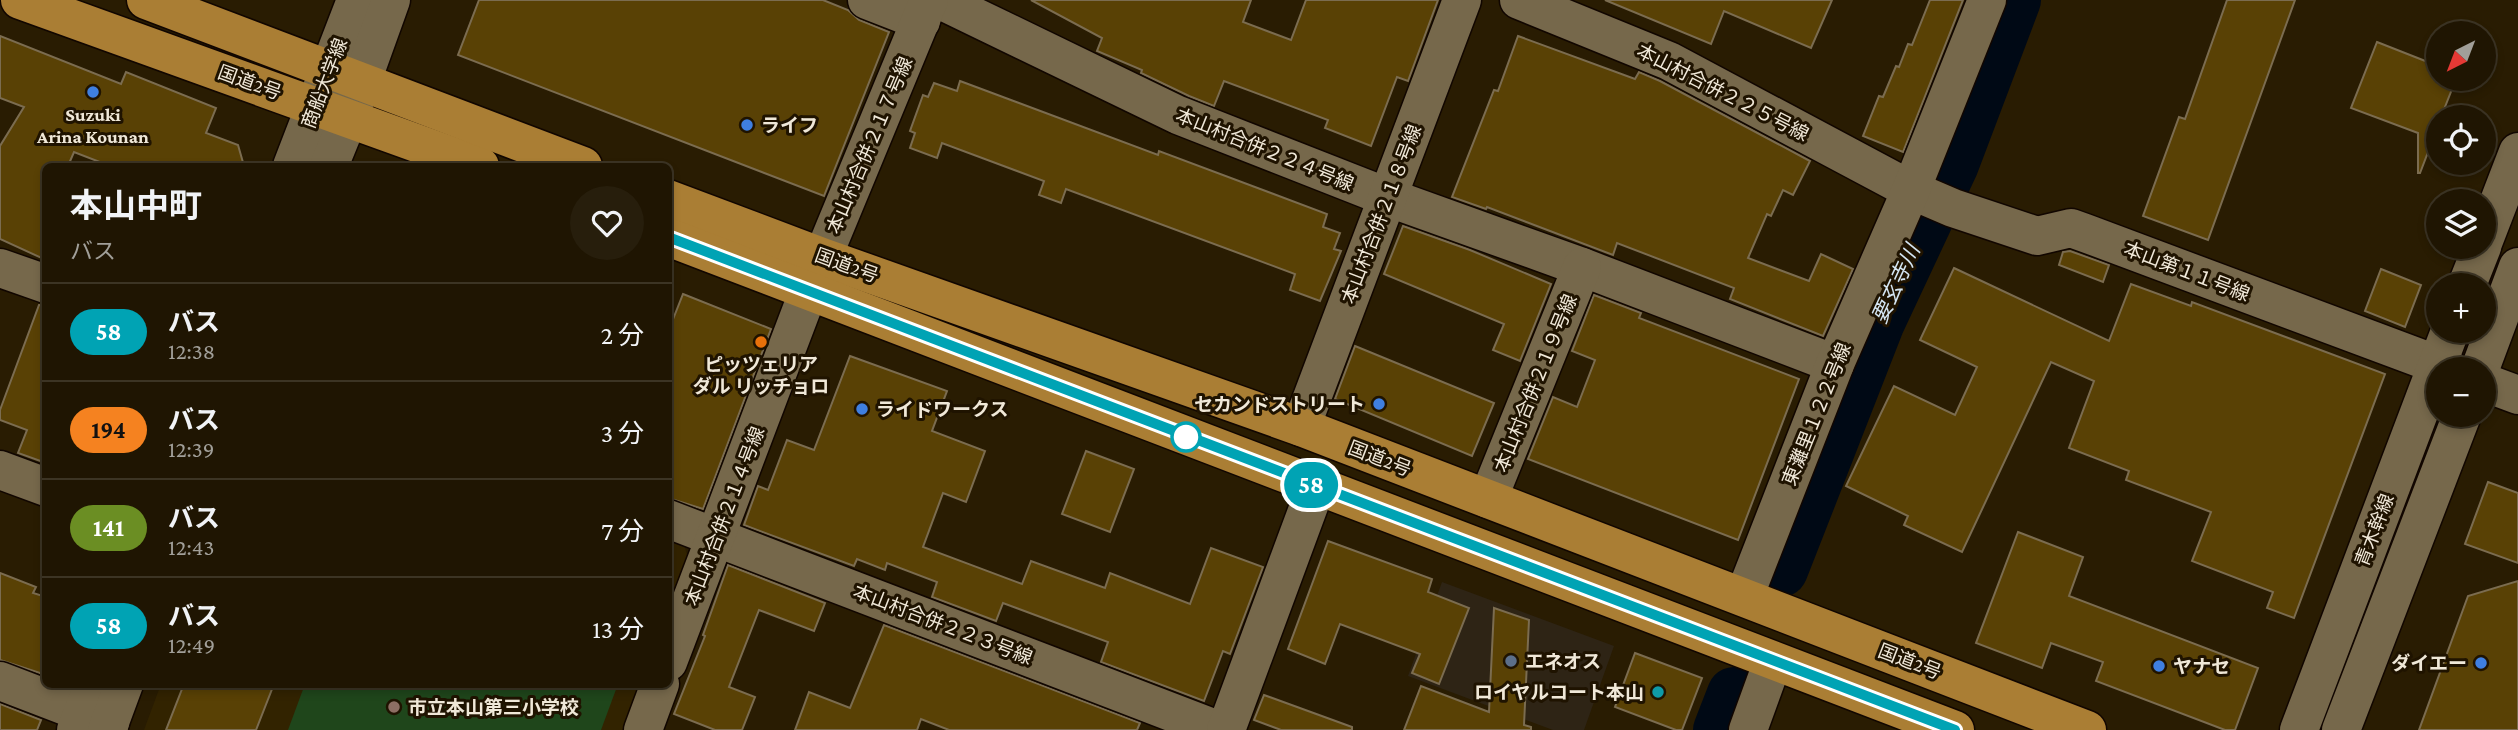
<!DOCTYPE html>
<html lang="ja">
<meta charset="utf-8">
<style>
body{margin:0;font-family:"Crimson Pro","Noto Sans JP",serif;background:#271e0c;color:#f1f3f6;height:100vh;display:flex;flex-direction:column;font-size:26px;white-space:nowrap}
*{box-sizing:border-box;margin:0}
p{font-size:23px;color:#a19f99}
.icon{flex:none;width:38px;height:38px;fill:none;stroke:currentColor;stroke-width:2;stroke-linecap:round;stroke-linejoin:round}
.map{position:relative;flex:1;overflow:hidden}
.drawer{position:absolute;left:42px;top:163px;width:630px;height:525px;display:flex;flex-direction:column;background:#1f1502;border-radius:10px;box-shadow:0 4px 10px #0003,0 0 0 2px #3c3424}
.drawer>*{flex:none}
.badge{padding:0 14px;border-radius:23px;font-size:24px;line-height:46px}
.needle{width:46px;rotate:222deg}
.tools{position:absolute;left:2426px;top:21px;display:grid;gap:14px}
.tools a{display:grid;place-items:center;width:70px;height:70px;border-radius:50%;background:#1f1502;box-shadow:0 4px 10px #0003,0 0 0 2px #3c3424;font-size:35px}
.map>.badge{position:absolute;translate:-50% -50%;box-shadow:0 0 0 4px #fff}
.round{display:grid;place-items:center;flex:none;width:74px;height:74px;border-radius:37px;background:#271e0c}
.overview{display:flex;align-items:center;justify-content:space-between;height:119px;padding:0 28px}
h1{font-size:33px;font-weight:700;line-height:52px}
ul{padding:0;list-style:none}
li{display:flex;align-items:center;gap:21px;height:98px;padding:0 28px;border-top:2px solid #3c3424}
li div{flex:1}
li b{display:block;font-size:26px}
li em{font-style:normal}
li .badge{min-width:77px;font-weight:700;text-align:center}
.map>svg:first-child{display:block}
.commercial{fill:#2e2415}
.built{fill:#322300}
.green{fill:#1f461b}
.lines{fill:none;stroke-linecap:round;stroke-linejoin:round}
.river{stroke:#000915;stroke-width:54}
.building{fill:#594105;stroke:#7b6c50;stroke-width:2}
.minor-casing{stroke:#110600;stroke-width:41}
.highway-casing{stroke:#110600;stroke-width:41}
.minor{stroke:#76684b;stroke-width:38}
.highway{stroke:#aa7e34;stroke-width:38}
.line-casing{stroke:#fff;stroke-width:16}
.line{stroke:#00a3b4;stroke-width:10}
.shop-dot{fill:#3f7fe0;stroke:#1f1300;stroke-width:2.5}
.food-dot{fill:#e8710a;stroke:#1f1300;stroke-width:2.5}
.stop-dot{fill:#fff;stroke:#00a3b4;stroke-width:3.5}
.service-dot{fill:#5c6f8a;stroke:#1f1300;stroke-width:2.5}
.culture-dot{fill:#0f9aa8;stroke:#1f1300;stroke-width:2.5}
.education-dot{fill:#8d6e63;stroke:#1f1300;stroke-width:2.5}
.labels{text-anchor:middle;stroke-width:6;stroke-linejoin:round;paint-order:stroke}
.street-label{font-size:19px;fill:#f0e8d8;stroke:#1f1300}
.poi-label{font-size:19px;font-weight:bold;fill:#f0e8d8;stroke:#1f1300;text-anchor:start}
.water-label{font-size:21px;font-style:italic;fill:#d5e6f3;stroke:#1f1300}
</style>
<div class="map">
<svg width="2518" height="730" viewBox="0 0 2518 730">
<rect width="100%" height="100%" fill="#291c02"/>
<!-- commercial -->
<polygon class="commercial" points="1442,582 1614,646 1584,730 1553,730 1408,676"/>
<!-- built -->
<g class="built">
<polygon points="669,536 683,541 690,565 669,621"/>
<polygon points="161,684 644,684 626,730 144,730"/>
</g>
<!-- green -->
<polygon class="green" points="305,684 618,684 601,730 288,730"/>
<g class="lines">
<!-- river -->
<g class="river">
<polyline points="1781,570 1878,322 1952,164 2014,0"/>
<polyline points="1720,730 1734,694"/>
</g>
</g>
<!-- building -->
<g class="building">
<polygon points="479,0 823,0 848,10 859,20 889,32 824,196 458,55"/>
<polygon points="1031,0 1251,0 1243,22 1291,40 1306,0 1438,0 1408,81 1397,77 1371,146 1325,128 1328,120 1224,81 1214,106 1189,96 1141,73 1142,70 1097,51 1102,38"/>
<polygon points="1605,0 1832,0 1811,48 1724,11 1711,44"/>
<polygon points="1930,0 1963,0 1903,152 1863,136 1879,96 1883,97 1896,66 1899,67 1908,44 1912,45"/>
<polygon points="2227,0 2295,0 2208,240 2143,216 2179,117 2185,119"/>
<polygon points="0,36 121,84 126,72 216,108 206,133 238,145 244,166 110,166 74,152 68,166 46,166 46,260 0,239 0,146 24,107 0,98"/>
<polygon points="1518,36 1635,79 1639,72 1660,81 1810,161 1793,195 1783,190 1771,216 1767,214 1748,258 1809,281 1821,254 1853,269 1823,336 1730,299 1734,288 1617,243 1613,255 1487,207 1486,209 1452,197 1494,90 1498,91"/>
<polygon points="2377,42 2438,66 2438,79 2456,79 2441,117 2438,117 2438,126 2420,173 2418,173 2418,133 2351,108"/>
<polygon points="960,81 1158,155 1159,151 1327,214 1323,227 1340,233 1334,249 1341,251 1320,301 1290,290 1295,274 1066,189 1061,203 1039,195 1044,181 942,143 937,158 910,148 915,133 910,131 923,95 928,97 934,83 957,91"/>
<polygon points="1403,226 1470,250 1551,284 1520,361 1493,350 1504,324 1384,274"/>
<polygon points="2070,251 2109,265 2103,282 2059,265 2063,252"/>
<polygon points="1954,268 2109,341 2131,284 2191,306 2192,302 2385,374 2294,618 2267,608 2273,592 2192,561 2211,512 2126,480 2129,471 2069,448 2094,381 2051,362 1962,552 1904,525 1908,516 1846,486 1894,386 1955,415 1977,367 1920,340"/>
<polygon points="2381,269 2421,285 2405,327 2365,311"/>
<polygon points="683,294 771,329 703,509 668,498 668,332"/>
<polygon points="1594,295 1641,313 1639,318 1799,379 1738,540 1528,459 1553,397 1577,407 1595,360 1572,351"/>
<polygon points="39,305 46,305 46,463 18,453 27,430 0,420 0,410"/>
<polygon points="1355,346 1494,403 1472,456 1335,399"/>
<polygon points="850,356 947,391 932,431 985,451 966,502 943,493 923,547 1022,584 1031,561 1105,588 1110,573 1190,604 1211,548 1263,567 1230,654 1223,651 1204,701 1101,662 1108,642 1003,603 996,621 932,597 937,582 887,563 885,570 857,559 854,566 744,525 758,486 768,490 787,440 814,450"/>
<polygon points="1086,451 1134,469 1110,532 1062,514"/>
<polygon points="2488,482 2518,493 2518,563 2465,544"/>
<polygon points="2018,532 2083,557 2069,596 2258,668 2235,730 2225,730 2096,681 2103,662 2051,643 2042,668 1976,643"/>
<polygon points="1328,541 1432,579 1428,592 1469,608 1439,684 1412,673 1420,654 1340,624 1325,664 1288,649"/>
<polygon points="728,565 825,603 814,631 759,610 729,687 755,697 742,730 715,730 674,714 705,636 703,635"/>
<polygon points="0,573 36,587 33,593 46,597 46,675 0,660"/>
<polygon points="2518,581 2518,730 2419,730 2468,596"/>
<polygon points="1494,608 1529,620 1524,725 1531,727 1531,730 1404,730 1421,686 1489,712"/>
<polygon points="884,625 1140,723 1137,730 949,730 921,719 917,730 795,730 809,692 850,708"/>
<polygon points="1635,653 1702,678 1682,730 1676,730 1615,707"/>
<polygon points="184,684 274,684 256,730 166,730"/>
<polygon points="1264,695 1352,727 1352,730 1281,730 1254,720"/>
<polygon points="0,704 41,720 37,730 0,730"/>
</g>
<g class="lines">
<defs>
<g id="minor">
<polyline points="867,0 921,21"/>
<polyline points="940,0 1178,115 1387,197 1582,267 1835,364"/>
<polyline points="1519,0 1669,61 1911,190 1953,208 2037,236 2071,228 2085,233 2449,369"/>
<polyline points="292,166 356,0"/>
<polyline points="329,166 349,117 391,0"/>
<polyline points="2483,243 2518,152"/>
<polyline points="0,268 46,284"/>
<polyline points="2467,285 2482,247"/>
<polyline points="2480,369 2518,267"/>
<polyline points="2483,382 2518,395"/>
<polyline points="1301,427 1462,0"/>
<polyline points="0,470 46,487"/>
<polyline points="1488,499 1582,267"/>
<polyline points="668,519 1218,730"/>
<polyline points="1744,597 1835,364 1911,190 1987,0"/>
<polyline points="668,662 809,290 929,0"/>
<polyline points="0,681 110,723"/>
<polyline points="76,730 94,684"/>
<polyline points="107,730 124,684"/>
<polyline points="643,730 660,684"/>
<polyline points="1226,730 1316,487"/>
<polyline points="1748,730 1773,661"/>
<polyline points="2299,730 2450,331"/>
<polyline points="2341,730 2462,415"/>
</g>
<g id="highway">
<polyline points="20,0 480,166"/>
<polyline points="146,0 583,166"/>
<polyline points="668,199 822,257 1301,427 2087,730"/>
<polyline points="668,237 1955,730"/>
</g>
</defs>
<!-- minor casing -->
<use href="#minor" class="minor-casing"/>
<!-- highway casing -->
<use href="#highway" class="highway-casing"/>
<!-- minor -->
<use href="#minor" class="minor"/>
<!-- highway -->
<use href="#highway" class="highway"/>
</g>
<g class="lines">
<defs>
<polyline id="line" points="668,237 1955,730"/>
</defs>
<!-- line casing -->
<use href="#line" class="line-casing"/>
<!-- line -->
<use href="#line" class="line"/>
</g>
<!-- markers -->
<g class="shop-dot">
<circle cx="93" cy="92" r="7"/>
<circle cx="747" cy="125" r="7"/>
<circle cx="1379" cy="404" r="7"/>
<circle cx="862" cy="409" r="7"/>
<circle cx="2481" cy="663" r="7"/>
<circle cx="2159" cy="666" r="7"/>
</g>
<circle class="food-dot" cx="761" cy="342" r="7"/>
<circle class="stop-dot" cx="1186" cy="437" r="14"/>
<circle class="service-dot" cx="1511" cy="661" r="7"/>
<circle class="culture-dot" cx="1658" cy="692" r="7"/>
<circle class="education-dot" cx="394" cy="707" r="7"/>
<g class="labels">
<!-- street labels -->
<g class="street-label">
<text transform="translate(250 82) rotate(20)" y="7">国道2号</text>
<text transform="translate(324 83) rotate(-69)" y="7">商船大学線</text>
<text transform="translate(1723 92) rotate(27)" y="7">本山村合併２２５号線</text>
<text transform="translate(869 145) rotate(-67)" y="7">本山村合併２１７号線</text>
<text transform="translate(1265 149) rotate(22)" y="7">本山村合併２２４号線</text>
<text transform="translate(1381 214) rotate(-69)" y="7">本山村合併２１８号線</text>
<text transform="translate(847 265) rotate(20)" y="7">国道2号</text>
<text transform="translate(2187 271) rotate(21)" y="7">本山第１１号線</text>
<text transform="translate(1535 383) rotate(-68)" y="7">本山村合併２１９号線</text>
<text transform="translate(1816 414) rotate(-68)" y="7">東灘里１２２号線</text>
<text transform="translate(1380 458) rotate(21)" y="7">国道2号</text>
<text transform="translate(724 516) rotate(-69)" y="7">本山村合併２１４号線</text>
<text transform="translate(2374 530) rotate(-69)" y="7">青木幹線</text>
<text transform="translate(943 624) rotate(21)" y="7">本山村合併２２３号線</text>
<text transform="translate(1910 661) rotate(21)" y="7">国道2号</text>
</g>
<!-- poi labels -->
<g class="poi-label">
<text x="93" y="121" text-anchor="middle">Suzuki<tspan x="93" dy="22">Arina Kounan</tspan></text>
<text x="761" y="132">ライフ</text>
<text x="761" y="371" text-anchor="middle">ピッツェリア<tspan x="761" dy="22">ダル リッチョロ</tspan></text>
<text x="1365" y="411" text-anchor="end">セカンドストリート</text>
<text x="876" y="416">ライドワークス</text>
<text x="1525" y="668">エネオス</text>
<text x="2467" y="670" text-anchor="end">ダイエー</text>
<text x="2173" y="673">ヤナセ</text>
<text x="1644" y="699" text-anchor="end">ロイヤルコート本山</text>
<text x="408" y="714">市立本山第三小学校</text>
</g>
<!-- water labels -->
<g class="water-label">
<text transform="translate(1896 284) rotate(-65)" y="7">要玄寺川</text>
</g>
</g>
</svg>
<div class="tools">
<a><svg class="needle" viewBox="-14 -14 28 28"><path d="M0-13l5 13h-10z" fill="#e53935"/><path d="M0 13l5-13h-10z" fill="#a19f99"/></svg></a>
<a><svg class="icon" aria-label="locate" viewBox="0 0 24 24"><circle cx="12" cy="12" r="6"/><path d="M12 2v4M12 18v4M2 12h4M18 12h4"/></svg></a>
<a><svg class="icon" aria-label="layers" viewBox="0 0 24 24"><path d="M12 4l9 5-9 5-9-5zM3 14l9 5 9-5"/></svg></a>
<a>+</a>
<a>−</a>
</div>
<b class="badge" style="left:1311px;top:485px;background:#00a3b4;color:#fff">58</b>
<section class="drawer">
<div class="overview"><div><h1>本山中町</h1><p>バス</p></div><a class="round"><svg class="icon" aria-label="heart" viewBox="0 0 24 24"><path d="M12 20l-8-8c-3-5 5-10 8-4 3-6 11-1 8 4z"/></svg></a></div>
<ul>
<li><span class="badge" style="background:#00a3b4;color:#fff">58</span><div><b>バス</b><p>12:38</p></div><em>2 分</em></li>
<li><span class="badge" style="background:#f58220;color:#111">194</span><div><b>バス</b><p>12:39</p></div><em>3 分</em></li>
<li><span class="badge" style="background:#6b8e23;color:#fff">141</span><div><b>バス</b><p>12:43</p></div><em>7 分</em></li>
<li><span class="badge" style="background:#00a3b4;color:#fff">58</span><div><b>バス</b><p>12:49</p></div><em>13 分</em></li>
</ul>
</section>
</div>
